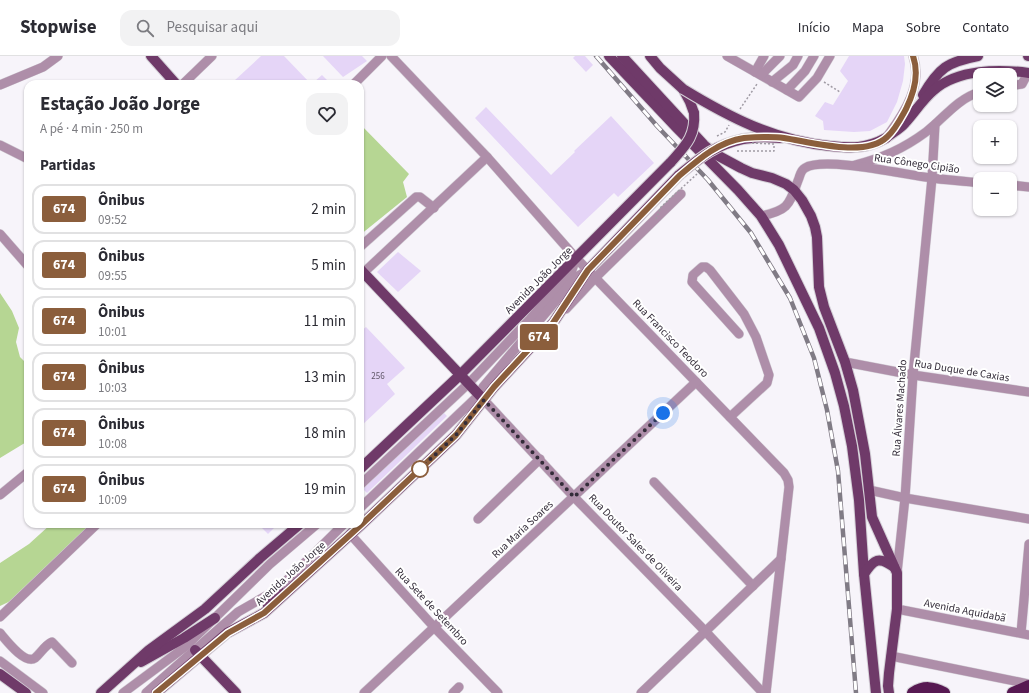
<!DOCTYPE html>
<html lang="pt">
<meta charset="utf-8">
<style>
body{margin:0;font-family:"Source Sans 3",sans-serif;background:#f2f2f3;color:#2b2b33;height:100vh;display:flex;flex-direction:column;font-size:15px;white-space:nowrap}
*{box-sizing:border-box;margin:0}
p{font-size:13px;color:#7c7c81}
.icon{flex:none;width:22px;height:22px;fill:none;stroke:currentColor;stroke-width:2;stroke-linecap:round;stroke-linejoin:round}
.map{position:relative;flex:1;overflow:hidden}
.sheet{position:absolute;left:24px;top:24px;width:340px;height:448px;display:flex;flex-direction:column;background:#fff;border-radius:12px;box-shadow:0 1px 3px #0004}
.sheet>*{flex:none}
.badge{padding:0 8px;border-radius:3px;font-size:14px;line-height:26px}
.controls{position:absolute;left:973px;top:12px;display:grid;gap:8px}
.controls a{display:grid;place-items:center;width:44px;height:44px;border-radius:8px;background:#fff;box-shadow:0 1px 3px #0004;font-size:20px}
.you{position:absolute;width:20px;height:20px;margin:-10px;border:3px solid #fff;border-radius:50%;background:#1a73e8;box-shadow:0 0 0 6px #1a73e833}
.map>.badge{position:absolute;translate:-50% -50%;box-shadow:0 0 0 2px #fff}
h2{padding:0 16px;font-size:15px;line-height:36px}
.round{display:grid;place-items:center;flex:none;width:42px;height:42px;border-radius:12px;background:#f2f2f3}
.headline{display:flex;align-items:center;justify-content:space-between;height:68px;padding:0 16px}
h1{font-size:19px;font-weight:700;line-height:30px}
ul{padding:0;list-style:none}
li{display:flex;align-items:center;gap:12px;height:50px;margin:0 8px 6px;padding:0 8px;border:2px solid #e1e1e2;border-radius:12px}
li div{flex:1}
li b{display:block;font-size:15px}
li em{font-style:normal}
li .badge{min-width:44px;font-weight:700;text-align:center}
header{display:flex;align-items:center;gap:24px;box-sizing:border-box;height:56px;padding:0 20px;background:#fff;border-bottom:1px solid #e1e1e2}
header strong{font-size:19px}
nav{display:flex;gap:22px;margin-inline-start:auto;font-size:14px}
.search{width:280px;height:36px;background:#f2f2f3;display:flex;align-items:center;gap:10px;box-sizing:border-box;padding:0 14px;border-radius:12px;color:#7c7c81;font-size:15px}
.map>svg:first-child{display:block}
.green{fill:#b6d693}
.building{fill:#e5d5f7}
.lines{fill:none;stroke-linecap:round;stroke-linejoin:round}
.minor-casing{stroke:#d4d0d7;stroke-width:10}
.major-casing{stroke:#d4d0d7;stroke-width:12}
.highway-casing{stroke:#d4d0d7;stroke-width:14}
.path{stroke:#a09ba4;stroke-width:1.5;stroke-dasharray:2 2;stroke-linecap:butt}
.minor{stroke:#ae8ea9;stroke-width:9}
.major{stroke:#6f3a69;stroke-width:10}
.highway{stroke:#571952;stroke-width:12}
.rail-casing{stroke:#807b85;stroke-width:4.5}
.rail{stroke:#fff;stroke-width:3;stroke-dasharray:9;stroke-linecap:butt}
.major-bridge-casing{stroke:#d4d0d7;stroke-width:12;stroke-linecap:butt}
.path-bridge{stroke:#a09ba4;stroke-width:1.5;stroke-dasharray:2 2;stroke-linecap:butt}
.major-bridge{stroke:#6f3a69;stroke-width:10}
.line-casing{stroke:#fff;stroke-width:9}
.line{stroke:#8b5e3c;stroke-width:6}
.walk{stroke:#332c39;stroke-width:4;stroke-dasharray:0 7.2}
.stop-dot{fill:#fff;stroke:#8b5e3c;stroke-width:2}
.labels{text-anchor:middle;stroke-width:4;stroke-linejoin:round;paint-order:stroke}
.number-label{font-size:9px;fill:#605668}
.street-label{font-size:11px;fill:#332c39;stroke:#fff}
</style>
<header>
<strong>Stopwise</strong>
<div class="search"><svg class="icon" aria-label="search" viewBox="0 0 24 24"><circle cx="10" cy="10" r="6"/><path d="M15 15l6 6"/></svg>Pesquisar aqui</div>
<nav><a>Início</a><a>Mapa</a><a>Sobre</a><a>Contato</a></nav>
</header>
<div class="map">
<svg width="1029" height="637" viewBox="0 0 1029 637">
<rect width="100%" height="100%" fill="#f7f4fa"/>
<!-- green -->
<g class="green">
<polygon points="360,68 409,118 403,126 407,141 360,179"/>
<polygon points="0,237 12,255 19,272 16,286 20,301 28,309 28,385 0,402"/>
<polygon points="51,468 94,468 17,542 0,550 0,507 29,488"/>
</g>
<!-- building -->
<g class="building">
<polygon points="261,0 284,0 311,28 238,28 234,25"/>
<polygon points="323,0 362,0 367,5 343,21"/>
<polygon points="575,0 585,0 593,9 586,16 573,2"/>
<polygon points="849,0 904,0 905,8 903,25 897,46 887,66 870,75 854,76 824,74 823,65 815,60 825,46 833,49 848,25 840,15"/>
<polygon points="322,19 331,28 316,28 314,26"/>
<polygon points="486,51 551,119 575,96 574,95 611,60 654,107 618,141 614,137 578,171 475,62"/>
<polygon points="398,196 421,215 398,236 377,216"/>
<polygon points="366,271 405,312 387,328 395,338 360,371 360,276"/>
<polygon points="443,356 447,360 367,437 362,432"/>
<polygon points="258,468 278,468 268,478"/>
</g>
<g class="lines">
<defs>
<g id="minor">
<polyline points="391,0 487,101 576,202 784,417 788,424 789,431 766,637"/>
<polyline points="727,0 799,41 817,22 830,0"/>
<polyline points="755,16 764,0"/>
<polyline points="761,19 780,0"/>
<polyline points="772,26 793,9 798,0"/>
<polyline points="183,28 212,0"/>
<polyline points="354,28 382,0"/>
<polyline points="0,29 43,11 58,0"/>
<polyline points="1010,30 1022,28 1028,17"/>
<polyline points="787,34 805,15 814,0"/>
<path d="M889 78C905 56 923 28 913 0"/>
<polyline points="0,89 28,103"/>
<path d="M855 109C882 102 903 93 926 76 943 63 958 42 980 36"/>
<polyline points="1010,129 1029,131"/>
<path d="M761 160C790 154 789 148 799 122 800 119 801 114 805 112 824 100 906 119 931 122 947 124 964 125 980 127"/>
<polyline points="0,178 28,210"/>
<polyline points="360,191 416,141 420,141 434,152"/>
<polyline points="360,220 487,101"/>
<polyline points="566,253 595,222 681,138"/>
<polyline points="845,306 913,319 1029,336"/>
<polyline points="484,344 574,441 705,575 763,637"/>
<polyline points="730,361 767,327 769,319 756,281 744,258 710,214 706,211 702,211 693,219 692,226 739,278"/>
<polyline points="654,426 753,530"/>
<polyline points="360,429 469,327 530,263 571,217 576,202"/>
<polyline points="869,434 905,442 1029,463"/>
<polyline points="0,439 28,416"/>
<polyline points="360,452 479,339 483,331 576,221 587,215"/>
<polyline points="478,463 540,403"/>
<polyline points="350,478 434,571 498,637"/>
<polyline points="897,517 905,442 913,319 932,122 935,69"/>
<polyline points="897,553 1029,579"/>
<polyline points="0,561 97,468"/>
<path d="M0 577C6 584 25 609 35 602 41 597 45 589 52 586L72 607"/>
<polyline points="1021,577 1029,488"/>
<polyline points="891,600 1029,628"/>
<polyline points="0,605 43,637"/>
<polyline points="123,637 185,591 270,508 317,468"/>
<polyline points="146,637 238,556 278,533 344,468"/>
<polyline points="364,637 696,326"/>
<polyline points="453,637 459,631"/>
<polyline points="641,637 781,503"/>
</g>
<g id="major">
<polyline points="151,0 176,28"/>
<polyline points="609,0 676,71 738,134 761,160 779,189 819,272 835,317 844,350 852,390 859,444 864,518 876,637"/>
<polyline points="622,0 704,89 715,98 741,112 752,117 772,122 786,128 794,134 802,144 811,160 815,171 817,181 819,231 824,251 845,306 853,334 865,398 872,461 897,517 897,553 889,617 888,630 889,637"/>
<polyline points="650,0 660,12 683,33 690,46 694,57"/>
<polyline points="1028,0 1029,0"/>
<path d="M923 39C939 12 947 6 978 0"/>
<path d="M886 82C892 77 900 73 905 67 915 56 923 43 934 34 958 13 999 13 1029 17"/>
<polyline points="743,83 761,81 781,82"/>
<polyline points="360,213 484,344"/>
<polyline points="360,413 460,319 671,106"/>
<path d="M864 518C874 503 879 500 894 511"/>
<polyline points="268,550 278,533"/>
<polyline points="195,594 236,637"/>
<polyline points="141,606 184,582 215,562"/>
<polyline points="0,618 26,637"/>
<polyline points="101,637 149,594 205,553 260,502 300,468"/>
<polyline points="156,637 227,577 264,557 362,468 456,379 494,331 553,267 588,214 679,119"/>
</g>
<g id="highway">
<path d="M913 637C924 630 933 631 944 637"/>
<polyline points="1013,637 1029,630"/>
</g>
</defs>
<!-- minor casing -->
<use href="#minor" class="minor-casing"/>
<!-- major casing -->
<use href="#major" class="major-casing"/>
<!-- highway casing -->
<use href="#highway" class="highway-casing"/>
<!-- path -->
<g class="path">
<polyline points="824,26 840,36"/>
<polyline points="740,53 757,28"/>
<polyline points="717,80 725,76 729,69"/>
</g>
<!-- minor -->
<use href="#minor" class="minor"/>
<!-- major -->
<use href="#major" class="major"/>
<!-- highway -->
<use href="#highway" class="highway"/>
<defs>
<polyline id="rail" points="596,0 657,70 708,124 751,177 790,242 814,302 827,354 838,415 856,637"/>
</defs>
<!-- rail casing -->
<use href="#rail" class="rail-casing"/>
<!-- rail -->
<use href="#rail" class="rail"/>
<defs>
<g id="major-bridge">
<path d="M683 33C729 61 775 85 830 90 851 92 866 93 886 82"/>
<path d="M671 106C685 90 696 80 694 57"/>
<path d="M679 119C701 101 715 89 743 83"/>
</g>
</defs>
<!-- major-bridge casing -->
<use href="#major-bridge" class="major-bridge-casing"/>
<!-- path-bridge -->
<g class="path-bridge">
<polyline points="737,95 774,95 774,88 751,87"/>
<polyline points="656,163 661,151 697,118"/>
</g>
<!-- major-bridge -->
<use href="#major-bridge" class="major-bridge"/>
</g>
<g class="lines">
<defs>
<path id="line" d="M156 637 228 577 264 557 362 468 456 379 494 331 553 267 588 214 679 120C699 103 718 86 744 82 757 81 771 80 784 82 811 86 865 102 887 81 895 74 901 62 906 53 914 37 919 17 913 0"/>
</defs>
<!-- line casing -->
<use href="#line" class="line-casing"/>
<!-- line -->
<use href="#line" class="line"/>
<!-- walk -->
<polyline class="walk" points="420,413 456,379 484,344 574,441 663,357"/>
</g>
<!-- markers -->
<circle class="stop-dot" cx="420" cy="413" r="8"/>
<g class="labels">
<!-- number labels -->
<g class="number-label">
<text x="378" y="323">256</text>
</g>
<!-- street labels -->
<g class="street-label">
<text transform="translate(917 107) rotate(8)" y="4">Rua Cônego Cipião</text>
<text transform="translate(538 224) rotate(-45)" y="4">Avenida João Jorge</text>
<text transform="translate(671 282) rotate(46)" y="4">Rua Francisco Teodoro</text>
<text transform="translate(962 314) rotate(9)" y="4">Rua Duque de Caxias</text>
<text transform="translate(899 352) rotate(-86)" y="4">Rua Álvares Machado</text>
<text transform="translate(522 473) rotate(-43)" y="4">Rua Maria Soares</text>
<text transform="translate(636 486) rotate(46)" y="4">Rua Doutor Sales de Oliveira</text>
<text transform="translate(290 517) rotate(-42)" y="4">Avenida João Jorge</text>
<text transform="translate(432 550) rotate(47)" y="4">Rua Sete de Setembro</text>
<text transform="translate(965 554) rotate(11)" y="4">Avenida Aquidabã</text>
</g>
</g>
</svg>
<div class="controls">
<a><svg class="icon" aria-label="layers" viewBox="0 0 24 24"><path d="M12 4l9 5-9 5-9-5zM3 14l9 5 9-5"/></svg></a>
<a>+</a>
<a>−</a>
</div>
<div class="you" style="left:663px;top:357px"></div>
<b class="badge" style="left:539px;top:281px;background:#8b5e3c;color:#fff">674</b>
<section class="sheet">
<div class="headline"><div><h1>Estação João Jorge</h1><p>A pé · 4 min · 250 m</p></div><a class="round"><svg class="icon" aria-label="heart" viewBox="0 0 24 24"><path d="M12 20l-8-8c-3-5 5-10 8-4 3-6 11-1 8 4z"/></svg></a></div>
<h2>Partidas</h2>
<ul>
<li><span class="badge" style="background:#8b5e3c;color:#fff">674</span><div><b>Ônibus</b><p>09:52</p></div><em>2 min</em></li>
<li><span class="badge" style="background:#8b5e3c;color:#fff">674</span><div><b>Ônibus</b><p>09:55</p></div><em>5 min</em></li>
<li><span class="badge" style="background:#8b5e3c;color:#fff">674</span><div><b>Ônibus</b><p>10:01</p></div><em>11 min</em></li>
<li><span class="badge" style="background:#8b5e3c;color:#fff">674</span><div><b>Ônibus</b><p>10:03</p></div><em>13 min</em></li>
<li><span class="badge" style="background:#8b5e3c;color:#fff">674</span><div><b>Ônibus</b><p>10:08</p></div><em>18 min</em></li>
<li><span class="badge" style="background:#8b5e3c;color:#fff">674</span><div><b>Ônibus</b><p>10:09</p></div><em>19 min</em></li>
</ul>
</section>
</div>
